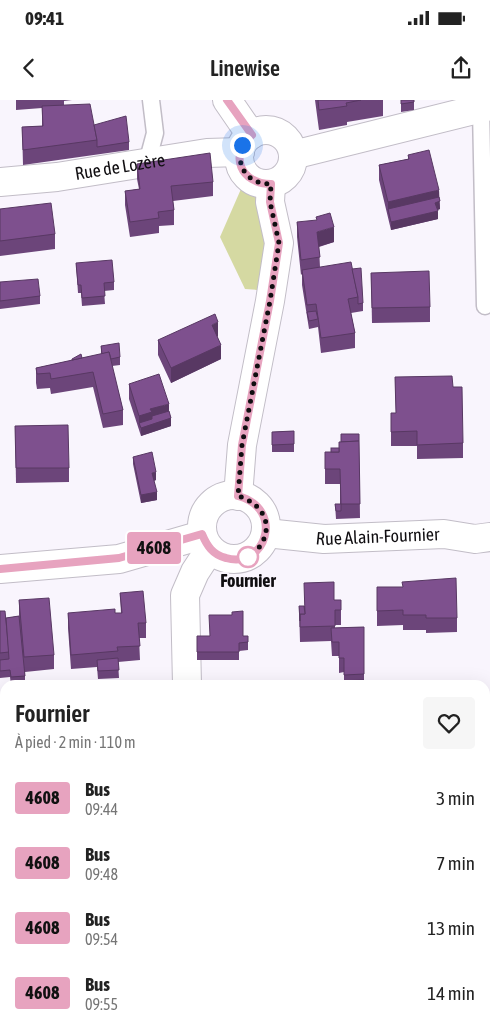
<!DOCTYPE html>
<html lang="fr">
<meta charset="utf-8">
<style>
body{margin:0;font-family:"Asap Condensed",sans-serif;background:#f6f6f6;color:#222;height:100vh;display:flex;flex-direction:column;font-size:19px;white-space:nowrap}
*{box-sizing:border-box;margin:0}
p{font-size:16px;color:#767676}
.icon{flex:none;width:28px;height:28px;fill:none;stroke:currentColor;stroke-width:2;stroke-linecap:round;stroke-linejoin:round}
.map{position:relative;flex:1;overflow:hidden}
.drawer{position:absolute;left:0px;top:580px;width:490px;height:355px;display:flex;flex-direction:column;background:#fff;border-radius:15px 15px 0 0;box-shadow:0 5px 20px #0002}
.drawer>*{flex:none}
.badge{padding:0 10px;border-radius:4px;font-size:18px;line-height:32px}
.you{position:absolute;width:25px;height:25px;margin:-12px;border:4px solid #fff;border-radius:50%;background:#1a73e8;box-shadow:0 0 0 8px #1a73e833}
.map>.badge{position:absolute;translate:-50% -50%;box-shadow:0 0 0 2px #fff}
.round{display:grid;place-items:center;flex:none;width:52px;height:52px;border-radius:5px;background:#f6f6f6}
.overview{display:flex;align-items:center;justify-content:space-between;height:85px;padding:0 15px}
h1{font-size:24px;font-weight:600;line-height:38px}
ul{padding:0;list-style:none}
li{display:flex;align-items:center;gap:15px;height:65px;padding:0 15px}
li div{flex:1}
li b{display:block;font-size:19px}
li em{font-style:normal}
li .badge{min-width:55px;font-weight:700;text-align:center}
.status{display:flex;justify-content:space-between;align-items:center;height:35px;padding:0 25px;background:#fff;direction:ltr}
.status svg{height:14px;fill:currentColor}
header{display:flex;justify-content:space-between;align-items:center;height:65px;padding:0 15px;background:#fff;font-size:22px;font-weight:600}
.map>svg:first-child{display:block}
.green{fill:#d5d9a2}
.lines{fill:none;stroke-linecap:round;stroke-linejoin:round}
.service-casing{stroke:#c2bdc7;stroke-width:19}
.minor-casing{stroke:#c2bdc7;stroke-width:30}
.tertiary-casing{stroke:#c2bdc7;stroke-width:30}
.service{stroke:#fff;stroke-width:16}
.minor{stroke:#fff;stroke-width:28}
.tertiary{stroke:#fff;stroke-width:28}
.wall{fill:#6c457a}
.shaded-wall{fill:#583863}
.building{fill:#7e508e;stroke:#583863}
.line-casing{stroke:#fff;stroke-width:11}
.line{stroke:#e7a3bf;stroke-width:8}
.walk{stroke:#100e11;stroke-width:5;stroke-dasharray:0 9}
.stop-dot{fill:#fff;stroke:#e7a3bf;stroke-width:2.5}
.labels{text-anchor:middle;stroke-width:4;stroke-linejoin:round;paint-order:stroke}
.street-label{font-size:18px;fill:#100e11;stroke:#f9f5fd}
.stop-label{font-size:18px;font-weight:bold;fill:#100e11;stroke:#f9f5fd}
</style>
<div class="status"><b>09:41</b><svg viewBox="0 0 49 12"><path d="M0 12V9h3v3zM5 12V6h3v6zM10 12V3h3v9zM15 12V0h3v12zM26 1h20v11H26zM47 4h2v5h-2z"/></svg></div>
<header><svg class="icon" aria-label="back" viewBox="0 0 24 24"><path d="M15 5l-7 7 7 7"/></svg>Linewise<svg class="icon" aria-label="share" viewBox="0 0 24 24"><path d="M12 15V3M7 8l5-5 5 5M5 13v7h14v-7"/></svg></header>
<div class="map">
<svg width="490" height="935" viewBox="0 0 490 935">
<rect width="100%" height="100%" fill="#f9f5fd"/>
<!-- green -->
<polygon class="green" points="241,89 261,93 272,191 245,189 220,137"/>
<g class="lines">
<defs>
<g id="service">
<polyline points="481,9 485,206"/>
<polyline points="147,63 155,33 151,0"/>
</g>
<g id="minor">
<path id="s1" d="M0 82 57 77 207 53 240 52"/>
<path id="s2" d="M266 433 324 439 444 434 475 439 490 437"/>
<polyline points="187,585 185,495 195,472 210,449"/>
<polyline points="194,930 194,935"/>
</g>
<g id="tertiary">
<polyline points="227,0 251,35"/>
<circle cx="266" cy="57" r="27"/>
<polyline points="293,55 490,6"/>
<circle cx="234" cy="427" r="32"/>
<polyline points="238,396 242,345 270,201 279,143 270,102 271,84"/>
<polyline points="0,469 119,459 202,435"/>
</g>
</defs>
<!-- service casing -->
<use href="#service" class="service-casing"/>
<!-- minor casing -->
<use href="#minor" class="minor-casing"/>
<!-- tertiary casing -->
<use href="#tertiary" class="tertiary-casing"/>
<!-- service -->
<use href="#service" class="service"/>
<!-- minor -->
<use href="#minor" class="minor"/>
<!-- tertiary -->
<use href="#tertiary" class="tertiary"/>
</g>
<!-- wall -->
<g class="wall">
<polygon points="16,0 72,0 64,1 64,5 94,25 129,42 129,50 23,65 22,27 42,26 42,8 16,10"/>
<polygon points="315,0 383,0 383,16 347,22 347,25 319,30"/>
<polygon points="401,0 414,0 414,10 401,12"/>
<polygon points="408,55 439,97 440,109 437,110 438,119 391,130 379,80 379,65 408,59"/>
<polygon points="137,64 213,82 213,96 173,101 174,110 174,125 159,126 159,133 130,137 125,105 125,91 139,89 137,79"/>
<polygon points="0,109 55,134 55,149 0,156"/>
<polygon points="297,122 334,142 319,147 320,167 352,169 363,203 363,211 351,213 355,233 355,248 321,253 318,227 309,229 302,185 302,174 301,175 297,137"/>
<polygon points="76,163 114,182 114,190 104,191 105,204 82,206 81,193 78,193"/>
<polygon points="371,173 430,207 430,222 372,223"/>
<polygon points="0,182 40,196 40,204 0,209"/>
<polygon points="218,236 217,237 221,259 171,283 158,255 158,240"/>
<polygon points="101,246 120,257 120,265 112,266 123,310 123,325 103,328 93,287 51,294 50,288 37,289 36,283 36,268 101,254"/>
<polygon points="395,277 453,287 463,343 463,358 417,359 417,346 391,346 391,313 396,313"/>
<polygon points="129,284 169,311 171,326 141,336 129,299"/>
<polygon points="15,326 69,368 69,382 16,383"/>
<polygon points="294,331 294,352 272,352 272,332"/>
<polygon points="359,334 360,418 336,419 335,404 340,404 340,384 325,384 325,352 331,352 339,348 341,342"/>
<polygon points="133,357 156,380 154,381 157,400 141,403 133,364"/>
<polygon points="377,487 457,518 457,532 426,533 426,530 403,530 403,525 377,526"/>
<polygon points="120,493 146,523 146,538 139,538 140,560 118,562 119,578 98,579 97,567 71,569 68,528 68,513 121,513"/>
<polygon points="19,500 54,555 54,569 25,572 25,584 11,585 10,577 0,578 0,511 6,518 19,516"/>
<polygon points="334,500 341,500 341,525 335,525 335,528 364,527 364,585 292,585 344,581 344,572 339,573 339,556 332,556 331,541 300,542 299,506 304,506"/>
<polygon points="197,536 248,536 248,550 239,551 239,560 197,560"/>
<polygon points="485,628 490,682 490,696 485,696"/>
<rect x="0" y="836" width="5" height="17"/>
<polygon points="5,896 5,929 0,935"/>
<polygon points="215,930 253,935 215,935"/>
</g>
<!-- shaded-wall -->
<g class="shaded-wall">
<polygon points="439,90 440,109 435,111 388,109 388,102"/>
<polygon points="438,111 438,119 391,130 391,122"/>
<polygon points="334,127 334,142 317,147 317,132"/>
<polygon points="218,222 218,236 212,240 212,225"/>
<polygon points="221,245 221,259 171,283 171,268"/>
<polygon points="169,304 169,318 171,318 171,326 141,336 141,328 139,323 139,316 150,309"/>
<polygon points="156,372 156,380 152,381 152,373"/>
<polygon points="157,392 157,400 141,403 141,395"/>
</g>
<!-- building -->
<g class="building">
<polygon points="318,0 361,0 346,3 347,6 319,10"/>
<polygon points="401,0 414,0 414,2 401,4"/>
<polygon points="90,4 97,40 23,50 22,27 43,26 42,6"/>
<polygon points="126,16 129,42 97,47 97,40 94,25"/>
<polygon points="429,50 439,90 388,102 379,65 409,59 408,55"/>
<polygon points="210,53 213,82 171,86 174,110 158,112 159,118 130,122 125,91 140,89 137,64"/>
<polygon points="439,97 440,101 435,103 438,111 391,122 388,109"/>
<polygon points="51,103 55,134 0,141 0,109"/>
<polygon points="330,113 334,127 317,132 320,157 301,160 297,122 317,120 316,117"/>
<polygon points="112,160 114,182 104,183 105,196 82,198 81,185 78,185 76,163"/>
<polygon points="351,162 358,197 348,199 355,233 321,238 316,204 307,205 302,170"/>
<polygon points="361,168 363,203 358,204 358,197 352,169"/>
<polygon points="429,171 430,207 372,208 371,173"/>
<polygon points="38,179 40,196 0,201 0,182"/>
<polygon points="316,211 318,219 309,221 307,212"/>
<polygon points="215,214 218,222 212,225 221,245 171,268 158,240"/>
<polygon points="119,243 120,257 111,259 109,252 102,254 101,246"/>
<polygon points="109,252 123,310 103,314 93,272 51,279 50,273 37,274 36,268"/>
<polygon points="81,254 82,258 72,260 72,259"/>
<polygon points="159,274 169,304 150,309 152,312 139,316 129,284"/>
<polygon points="452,276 453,287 462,287 463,343 417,345 417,331 391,332 391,313 396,313 395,277"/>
<polygon points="169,311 171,318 141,328 139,323 152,319 152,316"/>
<polygon points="68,325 69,368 16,368 15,326"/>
<polygon points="294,331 294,344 272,345 272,332"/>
<polygon points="341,334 359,334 359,341 341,342"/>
<polygon points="359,341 360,404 341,404 340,369 325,369 325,352 339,352 339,342"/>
<rect x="331" y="348" width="8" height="4"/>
<polygon points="152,352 156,372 152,373 157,392 141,395 133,357"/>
<polygon points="335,404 341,404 341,411 336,411"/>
<polygon points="456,478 457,518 426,518 426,515 403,515 403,510 377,511 377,487 403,487 402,482"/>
<polygon points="334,482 334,500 341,500 341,510 335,510 335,526 300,527 300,514 305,514 304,483"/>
<polygon points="143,491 146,523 138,523 140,546 117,547 118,551 71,555 68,513 115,509 115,513 122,513 120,493"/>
<polygon points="49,498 54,555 24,557 19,500"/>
<polygon points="299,506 304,506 305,514 300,514 300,521"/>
<polygon points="0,511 5,511 9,552 0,553"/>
<polygon points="243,511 243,536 248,536 248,542 239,543 239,552 197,552 197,536 210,536 209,515 232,515 232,512"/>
<polygon points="19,516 25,576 11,577 10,570 0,571 0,560 9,559 6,518"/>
<polygon points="364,527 364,574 344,575 344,558 339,558 339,542 332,542 331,528"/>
<polygon points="118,558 119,570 98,571 97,560"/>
<polygon points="364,580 364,585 292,585 292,583"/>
<polygon points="485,628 489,628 490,682 485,682"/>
<rect x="0" y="836" width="5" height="9"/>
<polygon points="0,896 5,896 5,914 3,914 5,935 0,935"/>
<polygon points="215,930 253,930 253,935 235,935 235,933 215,934"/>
</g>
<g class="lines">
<defs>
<path id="line" d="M0 469 119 458 202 434C207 446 213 455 226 458 265 470 286 409 238 396L242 345 270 201 279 143 270 102 271 84C241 84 228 55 252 35L227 0"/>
</defs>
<!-- line casing -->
<use href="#line" class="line-casing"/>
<!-- line -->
<use href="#line" class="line"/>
<!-- walk -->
<path class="walk" d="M242 45C235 67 248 84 271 84L270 102 279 143 270 201 242 345 238 396C259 402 274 421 262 443 259 449 253 453 248 457"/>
</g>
<!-- markers -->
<circle class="stop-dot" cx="248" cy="457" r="10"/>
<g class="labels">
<!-- street labels -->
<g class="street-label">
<text dy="6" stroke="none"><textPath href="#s1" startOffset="121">Rue de Lozère</textPath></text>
<text dy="6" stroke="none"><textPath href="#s2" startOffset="112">Rue Alain-Fournier</textPath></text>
</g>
<!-- stop labels -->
<g class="stop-label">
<text x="248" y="487">Fournier</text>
</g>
</g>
</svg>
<div class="you" style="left:242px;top:45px"></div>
<b class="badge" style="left:154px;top:448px;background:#e7a3bf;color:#111">4608</b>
<section class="drawer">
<div class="overview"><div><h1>Fournier</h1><p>À pied · 2 min · 110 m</p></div><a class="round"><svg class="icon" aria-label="heart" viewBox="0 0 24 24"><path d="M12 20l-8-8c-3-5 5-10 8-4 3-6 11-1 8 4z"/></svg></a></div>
<ul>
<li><span class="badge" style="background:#e7a3bf;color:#111">4608</span><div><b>Bus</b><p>09:44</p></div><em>3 min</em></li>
<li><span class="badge" style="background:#e7a3bf;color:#111">4608</span><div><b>Bus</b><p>09:48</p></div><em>7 min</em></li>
<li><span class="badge" style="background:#e7a3bf;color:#111">4608</span><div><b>Bus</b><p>09:54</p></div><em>13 min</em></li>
<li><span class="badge" style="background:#e7a3bf;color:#111">4608</span><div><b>Bus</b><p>09:55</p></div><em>14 min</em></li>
</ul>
</section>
</div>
